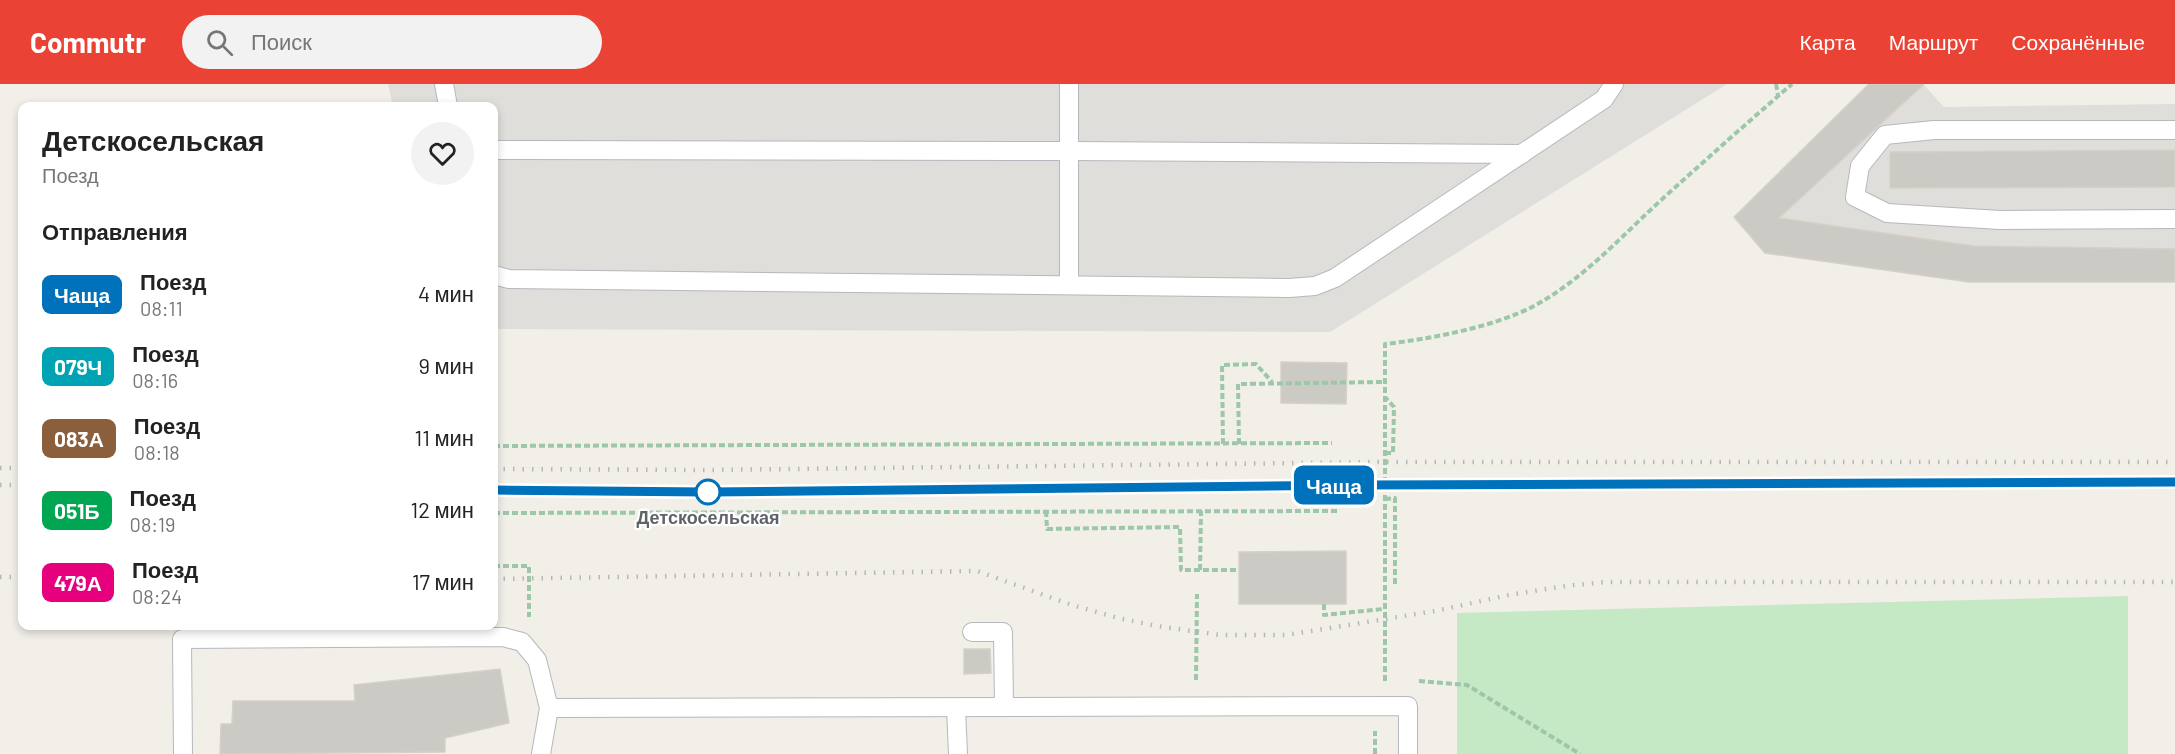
<!DOCTYPE html>
<html lang="ru">
<meta charset="utf-8">
<style>
body{margin:0;font-family:Barlow,sans-serif;background:#f2f2f2;color:#222;height:100vh;display:flex;flex-direction:column;font-size:22px;white-space:nowrap}
*{box-sizing:border-box;margin:0}
p{font-size:20px;color:#767676}
.icon{flex:none;width:33px;height:33px;fill:none;stroke:currentColor;stroke-width:2;stroke-linecap:round;stroke-linejoin:round}
.map{position:relative;flex:1;overflow:hidden}
.drawer{position:absolute;left:18px;top:18px;width:480px;height:528px;display:flex;flex-direction:column;background:#fff;border-radius:12px;box-shadow:0 3px 9px #0003}
.drawer>*{flex:none}
.badge{padding:0 12px;border-radius:9px;font-size:21px;line-height:39px}
.map>.badge{position:absolute;translate:-50% -50%;box-shadow:0 0 0 3px #fff}
h2{padding:0 24px;font-size:22px;line-height:54px}
.round{display:grid;place-items:center;flex:none;width:63px;height:63px;border-radius:32px;background:#f2f2f2}
.summary{display:flex;align-items:center;justify-content:space-between;height:102px;padding:0 24px}
h1{font-size:28px;font-weight:800;line-height:45px}
ul{padding:0;list-style:none}
li{display:flex;align-items:center;gap:18px;height:72px;padding:0 24px}
li div{flex:1}
li b{display:block;font-size:22px}
li em{font-style:normal}
li .badge{min-width:66px;font-weight:700;text-align:center}
header{display:flex;align-items:center;gap:36px;box-sizing:border-box;height:84px;padding:0 30px;background:#ea4335;color:#fff}
header strong{font-size:28px}
nav{display:flex;gap:33px;margin-inline-start:auto;font-size:21px}
.search{width:420px;height:54px;background:#f2f2f2;display:flex;align-items:center;gap:15px;box-sizing:border-box;padding:0 21px;border-radius:33px;color:#767676;font-size:22px}
.map>svg:first-child{display:block}
.industrial{fill:#e0deda}
.green{fill:#c5e8c5}
.building{fill:#cccac5;stroke:#d6d1c6;stroke-width:1.5}
.lines{fill:none;stroke-linecap:round;stroke-linejoin:round}
.service-casing{stroke:#b5b8bc;stroke-width:20}
.path{stroke:#9cc7a9;stroke-width:4;stroke-dasharray:6 3;stroke-linecap:butt}
.service{stroke:#fff;stroke-width:18}
.rail{stroke:#b6b7b8;stroke-width:4.5;stroke-dasharray:1.5 8;stroke-linecap:butt}
.line-casing{stroke:#fff;stroke-width:14}
.line{stroke:#0072bc;stroke-width:9}
.stop-dot{fill:#fff;stroke:#0072bc;stroke-width:3}
.labels{text-anchor:middle;stroke-width:4.5;stroke-linejoin:round;paint-order:stroke}
.stop-label{font-size:18px;font-weight:bold;fill:#5f6368;stroke:#fff}
</style>
<header>
<strong>Commutr</strong>
<div class="search"><svg class="icon" aria-label="search" viewBox="0 0 24 24"><circle cx="10" cy="10" r="6"/><path d="M15 15l6 6"/></svg>Поиск</div>
<nav><a>Карта</a><a>Маршрут</a><a>Сохранённые</a></nav>
</header>
<div class="map">
<svg width="2175" height="670" viewBox="0 0 2175 670">
<rect width="100%" height="100%" fill="#f1efe8"/>
<!-- industrial -->
<g class="industrial">
<polygon points="388,0 1727,0 1330,248 494,245 494,22 393,22"/>
<polygon points="1869,0 1923,0 1944,23 2175,20 2175,198 1969,198 1765,169 1734,133"/>
</g>
<!-- green -->
<polygon class="green" points="2128,512 2128,670 1457,670 1457,529"/>
<!-- building -->
<g class="building">
<polygon points="1869,0 1924,0 1779,134 1974,162 2175,165 2175,198 1969,198 1765,169 1734,133"/>
<polygon points="2175,66 2175,103 1890,104 1890,68"/>
<polygon points="1281,278 1347,279 1346,320 1281,319"/>
<polygon points="1346,467 1346,520 1239,520 1239,468"/>
<polygon points="964,565 990,565 991,589 964,590"/>
<polygon points="500,585 509,639 445,654 445,668 220,670 221,640 232,640 233,617 355,617 354,601"/>
</g>
<g class="lines">
<defs>
<g id="service">
<polyline points="444,0 448,22"/>
<polyline points="2175,46 1934,46 1885,51 1860,82 1855,113 1887,129 2000,136 2175,135"/>
<polyline points="494,66 1069,67 1522,70"/>
<polyline points="494,191 509,195 1289,204 1315,202 1335,194 1604,15 1614,0"/>
<polyline points="1069,201 1069,0"/>
<polyline points="972,548 1003,548 1004,622"/>
<polyline points="549,624 1408,622 1408,670"/>
<polyline points="956,624 958,670"/>
<polyline points="183,670 182,555 503,553 522,558 537,576 549,624 541,670"/>
</g>
</defs>
<!-- service casing -->
<use href="#service" class="service-casing"/>
<!-- path -->
<g class="path">
<polyline points="1776,0 1778,11"/>
<polyline points="1223,360 1222,281 1256,280 1272,298"/>
<polyline points="1239,360 1238,300 1384,298"/>
<polyline points="494,362 1332,359"/>
<polyline points="1385,369 1393,369 1394,323 1385,313"/>
<polyline points="1385,415 1395,414 1395,500"/>
<polyline points="1046,427 1047,445 1180,443 1181,486 1239,486"/>
<polyline points="494,429 1337,427"/>
<polyline points="494,482 529,482 529,533"/>
<polyline points="1200,486 1201,427"/>
<polyline points="1324,520 1324,531 1383,525"/>
<polyline points="1196,596 1197,510"/>
<path d="M1385 597V260C1430 255 1494 243 1534 222 1582 196 1620 154 1659 118 1703 78 1747 39 1792 0"/>
<polyline points="1419,597 1467,601 1580,670"/>
<polyline points="1375,670 1375,647"/>
</g>
<!-- service -->
<use href="#service" class="service"/>
<!-- rail -->
<g class="rail">
<polyline points="0,384 22,384"/>
<polyline points="494,385 707,386 1385,378 2175,378"/>
<polyline points="0,401 22,401"/>
<polyline points="494,405 707,408 1385,401 2175,398"/>
<polyline points="0,493 22,493"/>
<polyline points="494,495 977,487 1072,521 1118,534 1157,542 1220,551 1286,551 1435,527 1509,511 1565,502 1606,498 2175,498"/>
</g>
</g>
<g class="lines">
<defs>
<polyline id="line" points="494,406 708,408 1362,401 2175,398"/>
</defs>
<!-- line casing -->
<use href="#line" class="line-casing"/>
<!-- line -->
<use href="#line" class="line"/>
</g>
<!-- markers -->
<circle class="stop-dot" cx="708" cy="408" r="12"/>
<g class="labels">
<!-- stop labels -->
<g class="stop-label">
<text x="708" y="440">Детскосельская</text>
</g>
</g>
</svg>
<b class="badge" style="left:1334px;top:401px;background:#0072bc;color:#fff">Чаща</b>
<section class="drawer">
<div class="summary"><div><h1>Детскосельская</h1><p>Поезд</p></div><a class="round"><svg class="icon" aria-label="heart" viewBox="0 0 24 24"><path d="M12 20l-8-8c-3-5 5-10 8-4 3-6 11-1 8 4z"/></svg></a></div>
<h2>Отправления</h2>
<ul>
<li><span class="badge" style="background:#0072bc;color:#fff">Чаща</span><div><b>Поезд</b><p>08:11</p></div><em>4 мин</em></li>
<li><span class="badge" style="background:#00a3b4;color:#fff">079Ч</span><div><b>Поезд</b><p>08:16</p></div><em>9 мин</em></li>
<li><span class="badge" style="background:#8b5e3c;color:#fff">083А</span><div><b>Поезд</b><p>08:18</p></div><em>11 мин</em></li>
<li><span class="badge" style="background:#00a651;color:#fff">051Б</span><div><b>Поезд</b><p>08:19</p></div><em>12 мин</em></li>
<li><span class="badge" style="background:#e6007e;color:#fff">479А</span><div><b>Поезд</b><p>08:24</p></div><em>17 мин</em></li>
</ul>
</section>
</div>
